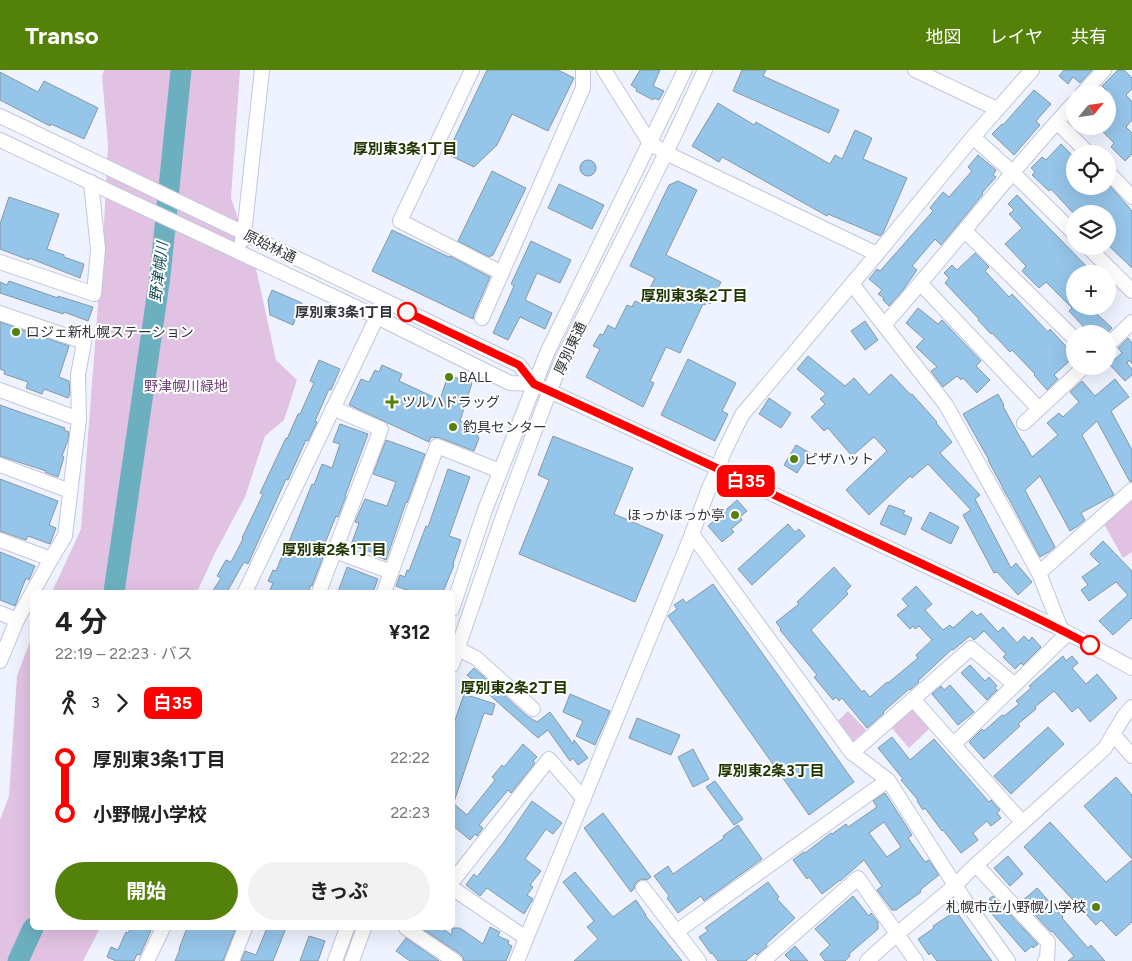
<!DOCTYPE html>
<html lang="ja">
<meta charset="utf-8">
<style>
body{margin:0;font-family:Figtree,"Noto Sans JP",sans-serif;background:#f2f2f2;color:#222;height:100vh;display:flex;flex-direction:column;font-size:19px;white-space:nowrap}
*{box-sizing:border-box;margin:0}
p{font-size:16px;color:#767676}
.icon{flex:none;width:28px;height:28px;fill:none;stroke:currentColor;stroke-width:2;stroke-linecap:round;stroke-linejoin:round}
.map{position:relative;flex:1;overflow:hidden}
.details{position:absolute;left:30px;top:520px;width:425px;height:340px;display:flex;flex-direction:column;background:#fff;border-radius:8px;box-shadow:0 5px 20px #0002}
.details>*{flex:none}
.badge{padding:0 10px;border-radius:8px;font-size:18px;line-height:32px}
.needle{width:32px;rotate:61deg}
.buttons{position:absolute;left:1066px;top:15px;display:grid;gap:10px}
.buttons a{display:grid;place-items:center;width:50px;height:50px;border-radius:50%;background:#fff;box-shadow:0 5px 20px #0002;font-size:25px}
.map>.badge{position:absolute;translate:-50% -50%;box-shadow:0 0 0 2px #fff}
.legs{display:flex;align-items:center;gap:8px;height:55px;padding:0 25px;font-size:16px}
.legs p{margin-inline-start:auto}
.overview{display:flex;align-items:center;justify-content:space-between;height:85px;padding:0 25px}
h1{font-size:28px;font-weight:700;line-height:38px}
.primary-button{display:flex;gap:10px;margin-top:auto;padding:10px 25px}
.primary-button a{flex:1;height:58px;border-radius:30px;background:#54810a;color:#fff;font-size:20px;font-weight:700;line-height:58px;text-align:center}
.primary-button a+a{background:#f2f2f2;color:#222}
ul{padding:0 25px;list-style:none}
li{display:flex;align-items:center;gap:18px;height:55px;font-size:19px}
li i{display:grid;place-items:center;width:8px;height:100%;margin:0 6px;background:currentColor}
li i::after{content:'';width:12px;height:12px;margin:-6px;border:4px solid;border-radius:50%;background:#fff}
li p{margin-inline-start:auto}
li:first-child i{background:linear-gradient(#0000 50%,currentColor 0)}
li:last-child i{background:linear-gradient(currentColor 50%,#0000 0)}
header{display:flex;align-items:center;gap:30px;box-sizing:border-box;height:70px;padding:0 25px;background:#54810a;color:#fff}
header strong{font-size:24px}
nav{display:flex;gap:28px;margin-inline-start:auto;font-size:18px}
.map>svg:first-child{display:block}
.green{fill:#e1c2e2}
.lines{fill:none;stroke-linecap:round;stroke-linejoin:round}
.river{stroke:#6cb0bf;stroke-width:21}
.building{fill:#95c5e9;stroke:#8798a5;fill-rule:evenodd}
.minor-casing{stroke:#c0c7da;stroke-width:16}
.minor{stroke:#fff;stroke-width:14}
.line-1-casing{stroke:#fff;stroke-width:11}
.line-1{stroke:#f00;stroke-width:8}
.stop-1-dot{fill:#fff;stroke:#f00;stroke-width:2.5}
.poi-dot{fill:#54810a;stroke:#fff;stroke-width:2}
.labels{text-anchor:middle;stroke-width:4;stroke-linejoin:round;paint-order:stroke}
.street-label{font-size:14px;fill:#30333a;stroke:#fff}
.stop-label{font-size:14px;font-weight:bold;fill:#30333a;stroke:#fff;text-anchor:end}
.poi-label{font-size:14px;fill:#30333a;stroke:#fff;text-anchor:start}
.park-label{font-size:14px;fill:#714075;stroke:#fff}
.neighbourhood-label{font-size:15px;font-weight:bold;fill:#203601;stroke:#fff}
.water-label{font-size:15px;font-style:italic;fill:#104c58;stroke:#fff}
</style>
<header>
<strong>Transo</strong>
<nav><a>地図</a><a>レイヤ</a><a>共有</a></nav>
</header>
<div class="map">
<svg width="1132" height="891" viewBox="0 0 1132 891">
<rect width="100%" height="100%" fill="#eef3ff"/>
<!-- green -->
<g class="green">
<polygon points="104,0 240,0 231,128 257,203 276,290 297,310 284,350 265,366 245,427 216,481 197,522 52,522 81,459 104,155 108,75 102,6"/>
<polygon points="1132,428 1132,482 1123,488 1104,454"/>
<polygon points="32,566 32,858 100,858 83,891 0,891 0,750 9,726 17,606"/>
<polygon points="913,636 931,657 909,678 890,656"/>
<polygon points="848,641 866,660 854,671 848,671 835,654"/>
</g>
<g class="lines">
<!-- river -->
<g class="river">
<polyline points="114,522 160,206 181,0"/>
<polyline points="18,891 33,858"/>
</g>
</g>
<!-- building -->
<g class="building">
<polygon points="487,0 558,0 574,8 548,61 512,44 497,75 474,97 447,84"/>
<polygon points="640,0 660,0 653,16 664,21 659,30 654,28 653,30 636,21 637,19 631,15"/>
<polygon points="742,0 766,0 763,6 839,40 829,63 733,21"/>
<polygon points="1064,0 1092,0 1080,13 1073,7 1068,14 1059,6"/>
<polygon points="1118,0 1124,0 1132,8 1132,19 1126,25 1132,32 1132,50 1126,57 1132,63 1132,84 1125,91 1111,77 1114,73 1097,56 1108,56 1108,22 1102,16"/>
<polygon points="0,2 38,22 44,11 98,38 84,69 51,54 50,56 0,30"/>
<polygon points="1034,20 1051,34 1036,51 1040,55 1014,85 992,64 1002,54 1003,55"/>
<polygon points="718,33 754,55 756,52 830,94 835,85 842,89 855,60 872,68 863,89 907,108 883,163 880,166 828,144 827,146 722,87 719,92 692,76"/>
<polygon points="1061,74 1075,88 1075,116 1110,116 1132,141 1132,198 1108,175 1108,144 1074,144 1051,119 1049,121 1032,105 1035,102 1031,98 1042,87 1046,90"/>
<polygon points="978,85 996,100 993,105 996,107 982,123 983,124 941,175 935,169 912,196 917,200 903,220 889,236 883,230 884,228 878,224 882,220 869,209 877,199 880,201 933,141 930,138 943,122 949,127 972,101 968,97"/>
<circle cx="588" cy="98" r="8"/>
<polygon points="492,101 526,118 493,185 489,187 458,171"/>
<polygon points="678,111 697,120 666,185 721,212 710,234 707,232 705,235 703,234 680,283 666,277 650,311 654,313 643,337 586,307 600,279 593,276 600,264 603,265 608,255 615,259 627,235 632,237 635,231 642,234 655,208 630,196 669,115"/>
<polygon points="559,114 604,135 592,159 548,138"/>
<polygon points="1017,125 1094,204 1075,204 1075,236 1087,236 1095,244 1096,243 1112,258 1106,264 1088,264 1082,258 1083,256 1069,241 1072,238 1046,212 1039,218 1022,201 1026,196 1005,174 1022,158 1009,144 1014,140 1008,134"/>
<polygon points="9,127 59,144 47,179 64,185 64,187 84,194 80,208 29,188 29,190 0,179 0,154"/>
<polygon points="392,160 449,187 450,186 490,207 474,244 473,249 372,201"/>
<polygon points="531,171 571,190 560,213 537,203 525,230 552,243 545,259 520,247 508,270 493,263 514,216 511,214"/>
<polygon points="975,183 989,197 985,201 1009,227 1012,224 1048,262 1050,259 1075,286 1054,305 1058,309 1047,320 1034,305 1035,304 1012,280 1010,282 992,263 991,264 978,250 979,249 945,213 949,208 944,203 952,195 957,200"/>
<polygon points="9,211 58,228 58,226 93,237 88,251 64,242 63,244 0,223 0,212 7,215"/>
<polygon points="272,220 302,233 293,255 270,245 268,230"/>
<polygon points="918,238 938,254 942,250 981,291 976,296 990,310 977,323 963,308 961,310 957,306 943,317 931,301 937,297 916,277 924,269 906,253"/>
<polygon points="865,251 878,270 865,280 851,261"/>
<polygon points="0,252 69,276 59,307 69,311 70,324 68,328 44,319 42,324 26,318 28,312 4,304 5,301 0,299"/>
<polygon points="1128,268 1132,273 1132,294 1129,290 1127,293 1132,299 1132,305 1125,311 1109,294 1122,283 1118,278"/>
<polygon points="808,286 845,316 854,308 869,325 891,304 911,325 912,324 937,352 936,353 952,372 940,383 980,425 975,429 1011,498 1016,493 1032,512 1018,525 997,502 994,503 963,445 971,440 928,394 912,408 910,406 869,445 846,420 887,381 874,367 852,386 828,358 824,361 811,347 825,334 820,329 826,324 797,299"/>
<polygon points="688,289 736,313 722,341 728,344 715,371 661,345"/>
<polygon points="319,290 340,299 331,320 329,319 315,351 317,352 308,371 306,370 288,410 286,409 248,494 244,492 227,522 212,522 221,508 217,506 226,490 231,492 243,469 242,468 263,424 260,423 286,368 287,369 298,344 300,344 314,313 310,311"/>
<polygon points="382,295 402,304 399,311 440,330 448,305 472,313 460,351 472,356 479,368 474,381 440,368 431,367 429,372 349,335 361,309 369,312 375,300 379,302"/>
<polygon points="1115,309 1129,327 1111,341 1132,380 1132,411 1130,412 1097,351 1082,365 1114,425 1081,443 1085,450 1078,456 1070,461 1040,406 1025,420 1055,477 1049,482 1040,487 1009,429 1003,419 1003,418 988,390 989,390 963,344 998,324 1004,335 1003,336 1022,371 1023,371 1032,387 1058,365 1047,353 1059,343 1063,347 1079,332 1070,322 1082,311 1095,326"/>
<polygon points="769,328 791,343 781,358 759,344"/>
<polygon points="0,335 65,358 64,360 69,362 68,370 62,386 64,387 58,407 45,402 46,401 0,386"/>
<polygon points="340,354 368,364 345,426 346,426 338,447 336,446 325,473 328,474 312,516 311,515 308,522 276,522 270,520 273,513 268,511 273,500 276,501 284,481 285,482 312,414 314,415 322,394 332,398 340,374 333,372"/>
<polygon points="553,366 633,398 614,444 663,465 635,532 519,484 549,410 538,405"/>
<polygon points="386,370 425,384 407,433 406,432 386,490 374,485 374,483 351,475 359,453 355,452 365,429 387,436 396,412 373,404"/>
<polygon points="796,375 810,383 797,403 784,395"/>
<polygon points="448,399 470,407 449,466 461,470 453,494 454,495 443,522 412,522 396,516 400,505 405,507 407,500 409,501 426,456 428,457"/>
<polygon points="0,409 58,431 49,455 56,458 50,474 28,466 26,470 0,461"/>
<polygon points="737,430 747,441 740,447 742,450 731,459 734,462 722,472 708,456"/>
<polygon points="889,435 905,441 903,444 912,448 905,465 880,454"/>
<polygon points="930,442 959,457 951,474 921,459"/>
<polygon points="788,454 795,462 799,459 805,466 752,515 738,499"/>
<polygon points="1103,471 1132,501 1132,548 1113,565 1099,551 1128,525 1116,512 1089,531 1081,520 1088,515 1082,507 1100,494 1090,484"/>
<polygon points="0,482 35,496 29,510 26,508 15,536 0,530"/>
<polygon points="347,497 378,509 373,522 338,522"/>
<polygon points="834,497 851,516 846,521 848,524 811,560 862,622 864,620 870,627 887,612 888,613 918,588 916,585 932,570 919,556 915,559 913,556 910,559 897,545 908,536 902,529 916,516 932,534 925,540 943,560 950,555 953,558 972,541 977,546 981,543 998,562 1003,557 1017,573 1024,566 1029,571 1032,567 1041,577 1023,595 1021,593 1015,599 1003,587 1006,584 984,561 974,570 970,566 953,580 952,579 918,611 919,612 910,620 909,619 883,642 884,643 867,658 842,628 839,631 836,627 833,630 814,607 817,605 780,560 781,559 776,552 799,534 797,532"/>
<polygon points="713,514 854,712 809,745 668,546 677,539 674,535 683,529 686,533"/>
<polygon points="1063,586 1066,591 1072,586 1078,593 1072,598 1086,614 1097,604 1117,628 1090,652 1078,637 1072,642 1054,621 1035,637 1036,639 1018,654 1020,656 984,689 969,672 982,659 984,661 1002,645 1004,646 1019,634 1016,631 1031,618 1029,616"/>
<polygon points="970,595 985,611 989,607 997,616 995,618 997,620 987,630 961,603"/>
<polygon points="474,598 527,646 537,652 550,642 573,674 574,670 588,688 578,695 573,688 570,691 548,660 538,668 467,605"/>
<polygon points="950,615 974,642 958,655 932,624 941,616 944,620"/>
<polygon points="464,624 495,634 492,645 484,643 454,732 452,731 452,659"/>
<polygon points="570,624 610,641 595,675 576,666 583,651 563,642"/>
<polygon points="637,648 680,665 671,685 629,668"/>
<polygon points="1048,657 1064,674 1011,724 994,706"/>
<polygon points="892,667 910,690 934,669 989,732 991,730 1000,740 997,743 1001,748 991,756 987,751 973,763 978,770 961,783 943,760 942,761 925,738 923,740 917,731 918,730 901,710 903,709 878,678"/>
<polygon points="523,674 537,687 533,691 535,693 511,723 508,720 479,755 483,758 477,766 475,764 470,770 452,755 452,732 467,745 495,710 492,707 502,695 504,697"/>
<polygon points="693,679 709,709 693,717 678,687"/>
<polygon points="1116,707 1132,725 1132,789 1084,736"/>
<polygon points="715,711 743,749 734,755 706,717"/>
<path d="M885 723 912 765 908 768 925 792 929 790 939 805 920 820 921 822 896 840H892L877 820 882 816 864 790 840 811V810L822 824 809 807 807 809 793 790 804 782 805 783 831 763 832 764 846 754 848 757 877 737 873 731ZM884 752 901 777 887 787 869 763Z"/>
<polygon points="532,731 562,753 553,764 546,759 525,789 541,801 530,815 533,817 527,825 533,829 524,844 487,818 480,826 466,815 474,804 477,807 504,772"/>
<polygon points="603,743 651,807 647,810 642,809 638,811 635,814 634,819 631,822 584,758"/>
<polygon points="1050,752 1106,812 1132,790 1132,852 1116,866 1101,850 1096,855 1024,777"/>
<polygon points="738,755 762,789 704,831 701,826 678,843 667,828 669,826 654,806 668,796 673,804 724,768 723,766"/>
<polygon points="1008,786 1023,804 1010,816 994,798"/>
<polygon points="575,802 607,840 613,847 636,830 646,845 645,845 682,891 574,891 598,869 587,857 594,851 563,812"/>
<polygon points="768,812 779,827 777,829 795,848 766,874 767,876 757,885 755,883 746,891 718,891 712,883 711,884 699,867 708,861 705,858"/>
<polygon points="1037,818 1063,847 1062,848 1088,878 1091,875 1105,891 1068,891 1074,886 1052,861 1051,862 1022,831"/>
<polygon points="853,826 869,846 871,843 878,852 878,859 849,884 850,886 845,891 825,891 820,884 830,875 815,859"/>
<polygon points="993,826 1038,874 1033,878 1032,876 1025,882 985,836 991,831 989,829"/>
<polygon points="956,841 972,864 992,891 937,891 931,883 929,885 918,869 934,858 933,856"/>
<polygon points="490,857 500,862 498,866 509,871 508,874 512,876 506,891 464,891 463,887 460,884 421,858 441,858 452,865 452,858 460,858 483,874"/>
<polygon points="131,858 152,858 140,885 137,884 134,891 116,891 107,887 111,877 118,880 126,862 128,863"/>
<polygon points="187,858 236,858 223,891 175,891 180,879 179,879"/>
<polygon points="267,858 286,858 273,891 241,891 245,881 256,885"/>
<polygon points="309,866 325,871 318,891 300,891"/>
<polygon points="406,868 439,891 410,891 396,881"/>
<polygon points="795,876 808,891 791,891 785,885"/>
</g>
<g class="lines">
<defs>
<g id="minor">
<polyline points="472,0 400,151 502,203"/>
<polyline points="604,0 650,73 666,83 877,184"/>
<polyline points="915,0 997,39"/>
<polyline points="1082,24 1104,0"/>
<polyline points="0,46 519,295 534,314"/>
<polyline points="1057,52 1089,84"/>
<polyline points="973,67 1012,102 1075,164"/>
<polyline points="0,70 377,247 510,313 534,314 730,404 1061,559 1132,598"/>
<polyline points="1108,102 1132,127"/>
<polyline points="965,161 1075,269"/>
<polyline points="242,171 244,164 262,0"/>
<polyline points="1087,176 1132,221"/>
<polyline points="0,192 94,224 98,179 91,112"/>
<polyline points="852,214 946,335 1039,503 1061,559"/>
<polyline points="921,214 1039,339"/>
<polyline points="0,243 84,272 78,305 79,349 65,466 51,489 17,550 0,591"/>
<polyline points="482,248 583,18 583,0"/>
<path d="M884 255C949 182 1008 104 1075 32"/>
<polyline points="1108,275 1132,252"/>
<polyline points="0,320 79,349"/>
<polyline points="1024,353 1085,296"/>
<polyline points="0,395 70,421"/>
<polyline points="692,464 852,683 888,710 964,829 1008,891"/>
<polyline points="0,470 51,489"/>
<polyline points="335,481 391,502"/>
<polyline points="1039,503 1132,420"/>
<polyline points="245,522 377,247 379,239"/>
<polyline points="319,522 381,359 333,338"/>
<polyline points="384,522 437,376 500,401"/>
<polyline points="452,539 485,440 547,283 685,0"/>
<polyline points="0,543 17,550"/>
<polyline points="458,579 476,588 533,639"/>
<polyline points="452,595 502,449 539,349 562,290 666,83 705,0"/>
<polyline points="913,629 1022,752"/>
<polyline points="1113,664 1132,686"/>
<polyline points="954,674 1068,563"/>
<polyline points="852,683 971,578 1015,615"/>
<polyline points="976,795 1048,872 1047,890 1045,891"/>
<polyline points="452,812 549,689 584,729"/>
<polyline points="452,818 526,868"/>
<polyline points="643,818 699,891"/>
<polyline points="406,858 455,891"/>
<polyline points="676,862 888,710"/>
<polyline points="147,891 163,858"/>
<polyline points="232,891 245,858"/>
<polyline points="335,891 347,858"/>
<polyline points="352,891 364,858"/>
<polyline points="517,891 692,464 709,418 718,399 723,384 742,345 877,184 973,67 1032,0"/>
<polyline points="763,891 858,808 916,891"/>
<polyline points="867,891 897,864 956,815 967,803 1105,678 1124,646 1132,637"/>
</g>
</defs>
<!-- minor casing -->
<use href="#minor" class="minor-casing"/>
<!-- minor -->
<use href="#minor" class="minor"/>
</g>
<g class="lines">
<defs>
<path id="line-1" d="M407 242 519 295 534 314C647 365 759 418 871 470 945 505 1019 537 1090 575"/>
</defs>
<!-- line-1 casing -->
<use href="#line-1" class="line-1-casing"/>
<!-- line-1 -->
<use href="#line-1" class="line-1"/>
</g>
<!-- markers -->
<g class="stop-1-dot">
<circle cx="407" cy="242" r="9"/>
<circle cx="1090" cy="575" r="9"/>
</g>
<g class="poi-dot">
<circle cx="16" cy="262" r="5"/>
<circle cx="449" cy="307" r="5"/>
<path d="M389.5 324.5h5v5h5v5h-5v5h-5v-5h-5v-5h5z"/>
<circle cx="453" cy="357" r="5"/>
<circle cx="794" cy="389" r="5"/>
<circle cx="735" cy="445" r="5"/>
<circle cx="1096" cy="837" r="5"/>
</g>
<g class="labels">
<!-- street labels -->
<g class="street-label">
<text transform="translate(270 176) rotate(26)" y="5">原始林通</text>
<text transform="translate(570 278) rotate(-65)" y="5">厚別東通</text>
</g>
<!-- stop labels -->
<g class="stop-label">
<text x="393" y="247">厚別東3条1丁目</text>
</g>
<!-- poi labels -->
<g class="poi-label">
<text x="26" y="267">ロジェ新札幌ステーション</text>
<text x="459" y="312">BALL</text>
<text x="402" y="337">ツルハドラッグ</text>
<text x="463" y="362">釣具センター</text>
<text x="804" y="394">ピザハット</text>
<text x="725" y="450" text-anchor="end">ほっかほっか亭</text>
<text x="1086" y="842" text-anchor="end">札幌市立小野幌小学校</text>
</g>
<!-- park labels -->
<g class="park-label">
<text x="186" y="321">野津幌川緑地</text>
</g>
<!-- neighbourhood labels -->
<g class="neighbourhood-label">
<text x="405" y="84">厚別東3条1丁目</text>
<text x="694" y="231">厚別東3条2丁目</text>
<text x="334" y="485">厚別東2条1丁目</text>
<text x="514" y="623">厚別東2条2丁目</text>
<text x="771" y="706">厚別東2条3丁目</text>
</g>
<!-- water labels -->
<g class="water-label">
<text transform="translate(159 202) rotate(-83)" y="5">野津幌川</text>
</g>
</g>
</svg>
<div class="buttons">
<a><svg class="needle" viewBox="-14 -14 28 28"><path d="M0-13l5 13h-10z" fill="#e53935"/><path d="M0 13l5-13h-10z" fill="#767676"/></svg></a>
<a><svg class="icon" aria-label="locate" viewBox="0 0 24 24"><circle cx="12" cy="12" r="6"/><path d="M12 2v4M12 18v4M2 12h4M18 12h4"/></svg></a>
<a><svg class="icon" aria-label="layers" viewBox="0 0 24 24"><path d="M12 4l9 5-9 5-9-5zM3 14l9 5 9-5"/></svg></a>
<a>+</a>
<a>−</a>
</div>
<b class="badge" style="left:746px;top:411px;background:#f00;color:#fff">白35</b>
<section class="details">
<div class="overview"><div><h1>4 分</h1><p>22:19 – 22:23 · バス</p></div><b>¥312</b></div>
<div class="legs"><svg class="icon" aria-label="walk" viewBox="0 0 24 24"><circle cx="13" cy="4" r="2"/><path d="M13 8l-2 6 4 7M11 14l-3 7M7 12l3-4h3l4 4"/></svg>3<svg class="icon" aria-label="forward" viewBox="0 0 24 24"><path d="M9 5l7 7-7 7"/></svg><b class="badge" style="background:#f00;color:#fff">白35</b></div>
<ul>
<li><i style="color:#f00"></i><b>厚別東3条1丁目</b><p>22:22</p></li>
<li><i style="color:#f00"></i><b>小野幌小学校</b><p>22:23</p></li>
</ul>
<div class="primary-button"><a>開始</a><a>きっぷ</a></div>
</section>
</div>
